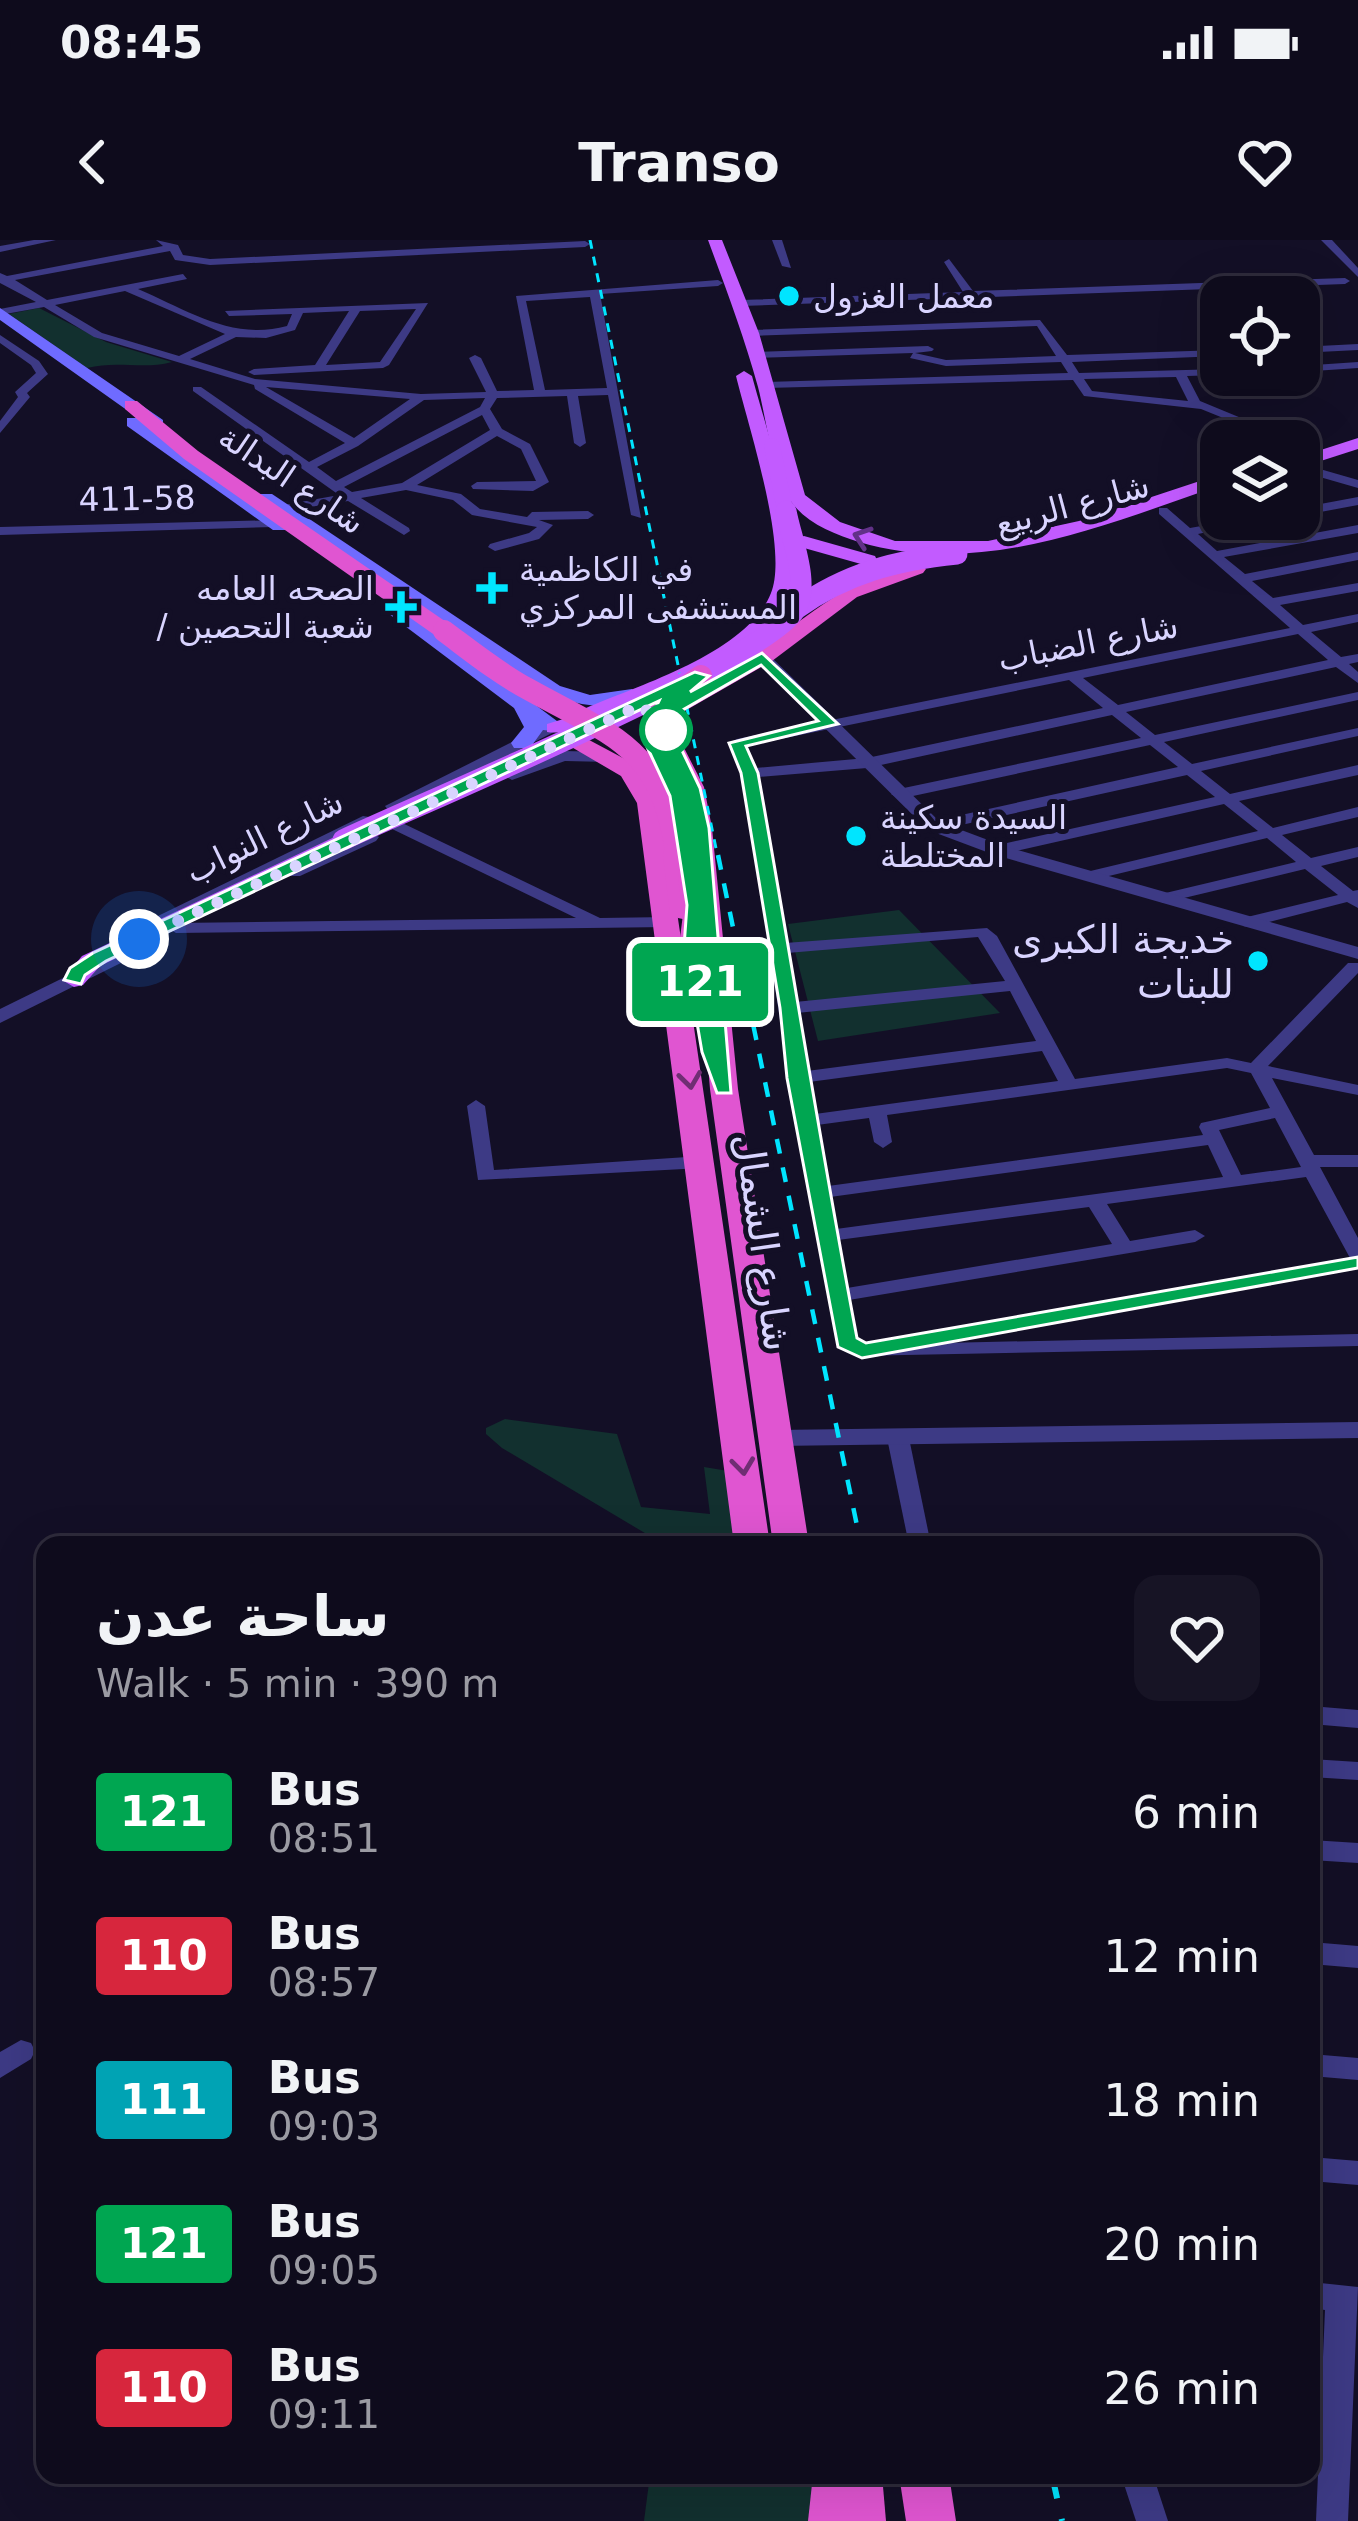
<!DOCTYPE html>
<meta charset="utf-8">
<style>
body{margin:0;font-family:"DejaVu Sans","Noto Sans Arabic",sans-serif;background:#171425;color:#f1f3f6;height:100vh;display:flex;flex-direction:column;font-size:45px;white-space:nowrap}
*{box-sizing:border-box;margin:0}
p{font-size:39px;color:#9b9ba3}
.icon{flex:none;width:66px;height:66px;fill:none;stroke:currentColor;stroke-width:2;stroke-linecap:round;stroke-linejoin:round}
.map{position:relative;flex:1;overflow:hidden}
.side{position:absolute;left:36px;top:1296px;width:1284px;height:948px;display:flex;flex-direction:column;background:#0e0b1c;border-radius:24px;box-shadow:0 12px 48px #0002,0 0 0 3px #2e2b3b}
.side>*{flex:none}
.badge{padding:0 24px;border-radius:9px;font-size:42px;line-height:78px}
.buttons{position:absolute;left:1200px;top:36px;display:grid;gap:24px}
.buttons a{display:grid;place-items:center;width:120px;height:120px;border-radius:24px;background:#0e0b1c;box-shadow:0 12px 48px #0002,0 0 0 3px #2e2b3b;font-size:60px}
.you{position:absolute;width:60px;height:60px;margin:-30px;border:9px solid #fff;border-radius:50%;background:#1a73e8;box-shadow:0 0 0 18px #1a73e833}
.map>.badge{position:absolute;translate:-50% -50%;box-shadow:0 0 0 6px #fff}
.round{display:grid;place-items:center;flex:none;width:126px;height:126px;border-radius:24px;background:#171425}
.summary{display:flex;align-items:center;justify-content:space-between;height:204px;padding:0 60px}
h1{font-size:57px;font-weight:800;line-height:90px}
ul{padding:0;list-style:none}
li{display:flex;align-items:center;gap:36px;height:144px;padding:0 60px}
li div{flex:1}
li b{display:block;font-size:45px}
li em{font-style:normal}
li .badge{min-width:132px;font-weight:700;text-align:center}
.status{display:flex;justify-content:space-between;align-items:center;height:84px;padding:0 60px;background:#0e0b1c;direction:ltr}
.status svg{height:33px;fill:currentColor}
header{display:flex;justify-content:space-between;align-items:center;height:156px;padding:0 60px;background:#0e0b1c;font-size:54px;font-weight:800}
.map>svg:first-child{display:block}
.green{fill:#12302f}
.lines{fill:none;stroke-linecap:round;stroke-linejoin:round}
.minor{fill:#3d3a85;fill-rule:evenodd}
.tertiary{fill:#3d3a85;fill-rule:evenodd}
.secondary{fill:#6f6bff;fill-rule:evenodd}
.primary{fill:#c25bff;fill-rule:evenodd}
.trunk{fill:#e055d1;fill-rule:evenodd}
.rail-far2{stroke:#00e5ff;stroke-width:3;stroke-dasharray:9 8;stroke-linecap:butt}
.rail-far1{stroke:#00e5ff;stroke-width:4.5;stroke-dasharray:15 14;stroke-linecap:butt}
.rail{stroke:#00e5ff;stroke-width:6;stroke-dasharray:24 21;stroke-linecap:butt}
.primary-bridge-far1{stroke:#c25bff;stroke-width:16}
.primary-bridge{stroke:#c25bff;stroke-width:21}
.trunk-bridge-far1{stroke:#e055d1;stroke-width:22}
.trunk-bridge{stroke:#e055d1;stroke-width:28}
.oneway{stroke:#623188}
.oneway2{stroke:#6f2e73}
.line{fill:#00a651;stroke:#fff;stroke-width:3}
.walk{stroke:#d9d4ff;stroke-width:12;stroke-dasharray:0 21.6}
.poi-dot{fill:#00e5ff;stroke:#130f26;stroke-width:4.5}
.stop-dot{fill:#fff;stroke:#00a651;stroke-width:6}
.labels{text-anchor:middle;stroke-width:10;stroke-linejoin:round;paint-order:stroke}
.far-poi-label{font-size:33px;fill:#d9d4ff;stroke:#130f26;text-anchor:start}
.far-street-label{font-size:33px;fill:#d9d4ff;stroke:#130f26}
.poi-label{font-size:39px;fill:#d9d4ff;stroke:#130f26;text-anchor:end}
.street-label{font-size:39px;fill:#d9d4ff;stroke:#130f26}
</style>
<div class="status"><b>08:45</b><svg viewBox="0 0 49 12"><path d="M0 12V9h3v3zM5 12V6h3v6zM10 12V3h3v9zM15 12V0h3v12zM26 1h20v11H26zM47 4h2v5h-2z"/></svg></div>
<header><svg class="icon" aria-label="back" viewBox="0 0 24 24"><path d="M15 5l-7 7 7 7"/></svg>Transo<svg class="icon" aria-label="heart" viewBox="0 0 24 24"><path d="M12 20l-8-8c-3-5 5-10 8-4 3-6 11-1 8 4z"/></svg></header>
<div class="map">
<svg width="1358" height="2281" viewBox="0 0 1358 2281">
<rect width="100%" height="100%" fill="#130f26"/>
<!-- green -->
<g class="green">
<path d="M39 68 106 102 172 122C142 130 118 120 87 128L9 74Z"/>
<polygon points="899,670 1000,773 818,801 788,684"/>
<polygon points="505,1179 617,1194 641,1267 710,1274 704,1227 728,1231 736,1305 665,1305 502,1208 486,1194 486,1188"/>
<polygon points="650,2235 825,2235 820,2281 644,2281"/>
</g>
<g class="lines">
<!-- minor -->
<g class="minor">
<polygon points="34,0 56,0 0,12 0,6"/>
<path d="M156 0 178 5 183 15 210 19 585 1 590 4 585 7 210 25 175 20 170 11 15 40 47 60 183 34 187 39 138 49C187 70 232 101 287 86L292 74 229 76 225 71 428 63 389 125 383 128 254 135 248 132 254 129 315 125 349 71 303 73 295 90 266 98 236 97 190 119 255 139 421 154 486 152 469 118 475 115 481 118 497 151 534 150 516 56 718 40 723 43 718 46 600 54 641 278 631 275 608 155 578 156 586 203 580 207 574 203 567 156 497 158 490 169 502 189 530 204 549 242 533 251 473 249 471 246 477 242 536 241 521 209 497 196 417 245 461 254 480 269 527 277 532 272 588 271 594 275 588 279 539 280 553 285 539 299 495 311 488 307 490 304 529 293 537 287 472 275 453 260 406 250 361 258 409 288 410 291 404 295 348 261 278 272V266L339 255 193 151V147H201L309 222 345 203 255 149 254 145 94 97 44 67 0 75V69L36 62 0 43V33L7 36 163 6ZM125 51 225 94 179 116 102 93 55 65ZM590 57 607 148 545 150 526 61ZM416 69 380 122 326 125 360 71ZM266 147 410 159 354 198ZM485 158 480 167 336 241 317 227 358 206 424 160ZM482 175 490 190 402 243 352 252 344 247Z"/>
<polygon points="772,0 782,0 791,28 782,26"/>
<polygon points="1321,0 1332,0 1358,28 1358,37"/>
<polygon points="949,19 973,51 1345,38 1350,41 1345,44 741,66 736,63 741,60 963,52 944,22"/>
<path d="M1040 80 1067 115 1221 110V116L1072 122 1079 133 1221 129V135L1187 136 1200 161 1297 201H1280L1201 169 1084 156 1073 140 766 148 760 145 766 142 1068 133 1061 122 946 126 910 118 913 113 757 118 751 115 757 112 928 106 934 109 932 111 915 113 946 120 1056 116 1037 86 751 96 746 93 751 90ZM1176 137 1188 161 1092 151 1084 139Z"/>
<polygon points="0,95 39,121 48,134 27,153 30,157 0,193 0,181 18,157 15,152 36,133 31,125 0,103"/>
<polygon points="1358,104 1358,110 1299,113 1299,107"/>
<polygon points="1358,122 1358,128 1299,132 1299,126"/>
<polygon points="1299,223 1358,240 1358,248 1299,231"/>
<polygon points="1358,257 1358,265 1299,276 1299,268"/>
<path d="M1159 268H1167L1190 288 1240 279H1268L1198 294 1217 311 1358 285V293L1224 317 1245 334 1358 312V320L1252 341 1273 358 1358 343V351L1280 365 1303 385 1358 374V382L1311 392 1341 417 1358 414V422L1349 424 1358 432V443L1336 427 1126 472 1155 495 1358 452V460L1164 502 1192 524 1358 488V496L1201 531 1230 554 1358 525V535L1239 561 1273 588 1358 567V577L1282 595 1311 618 1358 607V617L1321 626 1353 651 1358 650V668L1347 662 1249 687 1243 686V678L1338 655 1305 629 1163 663 1155 658 1157 655 1296 622 1267 598 1088 641 1080 636 1082 633 1258 591 1224 564 998 615 990 610 998 605 1215 557 1187 535 934 591 926 586 934 581 1178 527 1150 505 899 559 891 554 899 549 1141 498 1112 475 867 528 758 537 785 703 987 688 997 696 1075 839 1227 818 1251 823 1348 723H1358V733L1268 826 1358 845V855L1272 838 1314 915H1358V927H1320L1358 998V1029L943 1103 1358 1094V1106L855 1116 837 1102 789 838 742 533 730 503 737 499 1290 388 1159 274ZM1298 394 1328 420 1118 465 1083 438ZM1069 440 1103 468 867 518 755 528 746 506ZM978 697 1005 741 795 762 787 713ZM1010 751 1036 801 807 831 797 773ZM1042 811 1058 841 815 874 809 842ZM1227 828 1251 833 1270 868 1201 883 1199 887 1203 895 828 946 817 885 869 878 874 902 883 908 892 902 887 875ZM1275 878 1301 927 1241 935 1219 890ZM1208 905 1223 937 836 989 830 957ZM1306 937 1350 1018 934 1092 924 1098 929 1103 866 1104 857 1099 849 1060 1195 1002 1205 996 1195 990 1130 1001 1107 964ZM1089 967 1112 1004 847 1048 838 1000Z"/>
<polygon points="396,580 600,678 668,677 676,682 668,687 176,693 168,688 176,683 576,678 390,588 388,585"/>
<polygon points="476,860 485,866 494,930 702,916 711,922 702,928 478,940 467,866"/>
<polygon points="898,1191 909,1198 931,1305 909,1305 887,1198"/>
<polygon points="1311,1466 1358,1470 1358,1488 1311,1484"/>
<polygon points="1311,1519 1358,1522 1358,1540 1311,1537"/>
<polygon points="1311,1600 1358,1603 1358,1623 1311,1620"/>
<polygon points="1311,1702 1358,1706 1358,1728 1311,1724"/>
<polygon points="21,1800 31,1803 35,1811 31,1819 0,1838 0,1812"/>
<polygon points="1311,1814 1358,1818 1358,1840 1311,1836"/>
<polygon points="1311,1917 1358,1921 1358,1945 1311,1941"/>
<polygon points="1311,2042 1358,2047 1348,2281 1316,2281 1325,2070 1311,2068"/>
<polygon points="1121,2235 1153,2235 1168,2281 1136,2281"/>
</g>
<!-- tertiary -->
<g class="tertiary">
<polygon points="279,280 279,286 274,287 0,295 0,287"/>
<polygon points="756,414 768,414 940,582 1004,606 1358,707 1358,719 992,614 928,590 756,420"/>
<polygon points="548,484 562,488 400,570 388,570 385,566"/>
<polygon points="563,511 609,512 618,517 609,522 565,521 512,540 503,535"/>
<polygon points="363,576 369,577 369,585 142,696 135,698 125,692"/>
<polygon points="370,592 379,597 376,601 300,636 286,636 284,632"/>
<polygon points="132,704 142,710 139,714 0,783 0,769"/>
<polygon points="1358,1182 1358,1198 776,1206 764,1198 776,1190"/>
</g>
<!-- secondary -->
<g class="secondary">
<polygon points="0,68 163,180 163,188 152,188 285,282 285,290 273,290 127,186 127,178 138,178 0,80"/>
<path d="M260 254H272L560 446 590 455 632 449 642 455C615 475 576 464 546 454L260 262Z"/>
<polygon points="389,366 403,366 561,484 561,492 543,490 530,508 514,508 511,503 524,487 514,468 389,374"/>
</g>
<!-- primary -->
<g class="primary">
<path d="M708 0H722L759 93 805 255 840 282 895 301H988L1079 281 1221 234V245C1105 285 982 338 859 302 834 294 805 283 790 260 773 234 766 178 758 147 744 96 726 49 708 0Z"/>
<path d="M744 131 752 136C765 185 807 309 790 353 764 423 662 450 600 476 584 479 567 496 547 492V484L583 473 586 468C640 445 748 412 771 353 789 309 748 185 736 136Z"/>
<polygon points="1358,198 1358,209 1299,228 1299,217"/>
<polygon points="804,296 875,316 877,320 868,326 797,306 797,298"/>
<polygon points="343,593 351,595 351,605 100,726 83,745 74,747 62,740 82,716"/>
</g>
<!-- trunk -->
<g class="trunk">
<polygon points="125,161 137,161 198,211 452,386 452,396 436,396 184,219 125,169"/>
<path d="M916 323 926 329 923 333 857 357 772 421 683 472 677 480 679 498 704 547 712 588 738 849 809 1305H773L710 849 688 588 680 547 655 498 653 480C676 449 714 438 746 418 811 378 837 342 916 323Z"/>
<polygon points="576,493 638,526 661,563 770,1305 734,1305 637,563 621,536 568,505 564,500"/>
<polygon points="813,2235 882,2235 886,2281 808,2281"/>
<polygon points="899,2235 949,2235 956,2281 906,2281"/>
</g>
<!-- rail-far2 -->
<polyline class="rail-far2" points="590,0 718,618"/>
<!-- rail-far1 -->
<polyline class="rail-far1" points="718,615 861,1305"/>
<!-- rail -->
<polyline class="rail" points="1052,2235 1062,2281"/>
<!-- primary-bridge-far1 -->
<polyline class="primary-bridge-far1" points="772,206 786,274"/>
<!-- primary-bridge -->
<g class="primary-bridge">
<path d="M796 369C846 333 897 320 957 314"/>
<path d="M343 600C417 565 765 421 795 370 811 344 791 299 786 271"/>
</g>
<!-- trunk-bridge-far1 -->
<g class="trunk-bridge-far1">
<path d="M444 391C471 411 498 433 528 449 616 498 662 506 677 618"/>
<path d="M668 530C639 481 661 465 701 436"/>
</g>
<!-- trunk-bridge -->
<g class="trunk-bridge">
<polyline points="677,615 683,665"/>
<polyline points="692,637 697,675 693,707"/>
</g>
</g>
<!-- one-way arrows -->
<defs><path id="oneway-chevron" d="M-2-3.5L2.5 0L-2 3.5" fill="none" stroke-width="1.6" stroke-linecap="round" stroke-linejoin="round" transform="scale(3)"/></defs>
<use class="oneway" href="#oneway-chevron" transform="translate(862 297) rotate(-161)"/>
<g class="oneway2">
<use href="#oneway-chevron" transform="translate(690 840) rotate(82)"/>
<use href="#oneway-chevron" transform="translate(743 1226) rotate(83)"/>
</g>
<!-- line -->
<path class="line" d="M762 413 838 484 746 506 758 533C792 722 821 910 857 1098L866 1103 1358 1017V1028L862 1118 838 1107 787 838 780 768 741 533 729 503 818 481 761 425 681 471 674 480 676 498 700 548 709 588 731 853H717L702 812 684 707 687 665 670 556 642 496 659 461 106 721 85 735 81 744 64 740 70 728 93 713 695 432 709 436 690 452Z"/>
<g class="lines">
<!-- walk -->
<polyline class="walk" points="139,699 641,465 666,490"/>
</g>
<!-- markers -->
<g class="poi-dot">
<circle cx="789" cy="56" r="12"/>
<path d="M486 330h12v12h12v12h-12v12h-12v-12h-12v-12h12z"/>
<path d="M395 349h12v12h12v12h-12v12h-12v-12h-12v-12h12z"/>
<circle cx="856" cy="596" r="12"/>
<circle cx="1258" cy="721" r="12"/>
</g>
<circle class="stop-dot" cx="666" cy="490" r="24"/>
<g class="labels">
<!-- far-poi labels -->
<g class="far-poi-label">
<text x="813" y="68">معمل الغزول</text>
<text x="519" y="341">في الكاظمية<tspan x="519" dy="38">المستشفى المركزي</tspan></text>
<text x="374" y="360" text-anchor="end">الصحه العامه<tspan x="374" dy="38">/ شعبة التحصين</tspan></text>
<text x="880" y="589">السيدة سكينة<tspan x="880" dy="38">المختلطة</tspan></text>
</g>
<!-- far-street labels -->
<g class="far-street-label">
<text transform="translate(292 239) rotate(34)" y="12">شارع البدالة</text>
<text transform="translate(137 258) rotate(-1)" y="12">411-58</text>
<text transform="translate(1072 264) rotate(-15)" y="12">شارع الربيع</text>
<text transform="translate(1088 402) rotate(-11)" y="12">شارع الضباب</text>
<text transform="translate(264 596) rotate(-26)" y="12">شارع النواب</text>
</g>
<!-- poi labels -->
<g class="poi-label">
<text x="1234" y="713">خديجة الكبرى<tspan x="1234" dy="45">للبنات</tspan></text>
</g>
<!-- street labels -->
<g class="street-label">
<text transform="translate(764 1002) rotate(82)" y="14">شارع الشمال</text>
</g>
</g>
</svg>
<div class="buttons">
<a><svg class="icon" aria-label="locate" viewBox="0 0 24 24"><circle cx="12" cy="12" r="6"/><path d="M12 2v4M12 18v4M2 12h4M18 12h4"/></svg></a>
<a><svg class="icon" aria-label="layers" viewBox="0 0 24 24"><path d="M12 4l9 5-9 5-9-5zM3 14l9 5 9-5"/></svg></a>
</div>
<div class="you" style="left:139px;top:699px"></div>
<b class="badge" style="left:700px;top:742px;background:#00a651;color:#fff">121</b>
<section class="side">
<div class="summary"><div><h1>ساحة عدن</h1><p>Walk · 5 min · 390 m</p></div><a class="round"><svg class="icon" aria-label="heart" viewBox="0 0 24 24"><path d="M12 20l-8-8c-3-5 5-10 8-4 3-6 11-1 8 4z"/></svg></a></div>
<ul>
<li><span class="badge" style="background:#00a651;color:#fff">121</span><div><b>Bus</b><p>08:51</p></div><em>6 min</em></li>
<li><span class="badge" style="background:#d7263d;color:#fff">110</span><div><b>Bus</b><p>08:57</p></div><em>12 min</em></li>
<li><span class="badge" style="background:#00a3b4;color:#fff">111</span><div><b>Bus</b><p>09:03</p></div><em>18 min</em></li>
<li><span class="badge" style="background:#00a651;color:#fff">121</span><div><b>Bus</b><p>09:05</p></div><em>20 min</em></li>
<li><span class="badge" style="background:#d7263d;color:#fff">110</span><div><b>Bus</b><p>09:11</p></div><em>26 min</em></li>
</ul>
</section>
</div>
